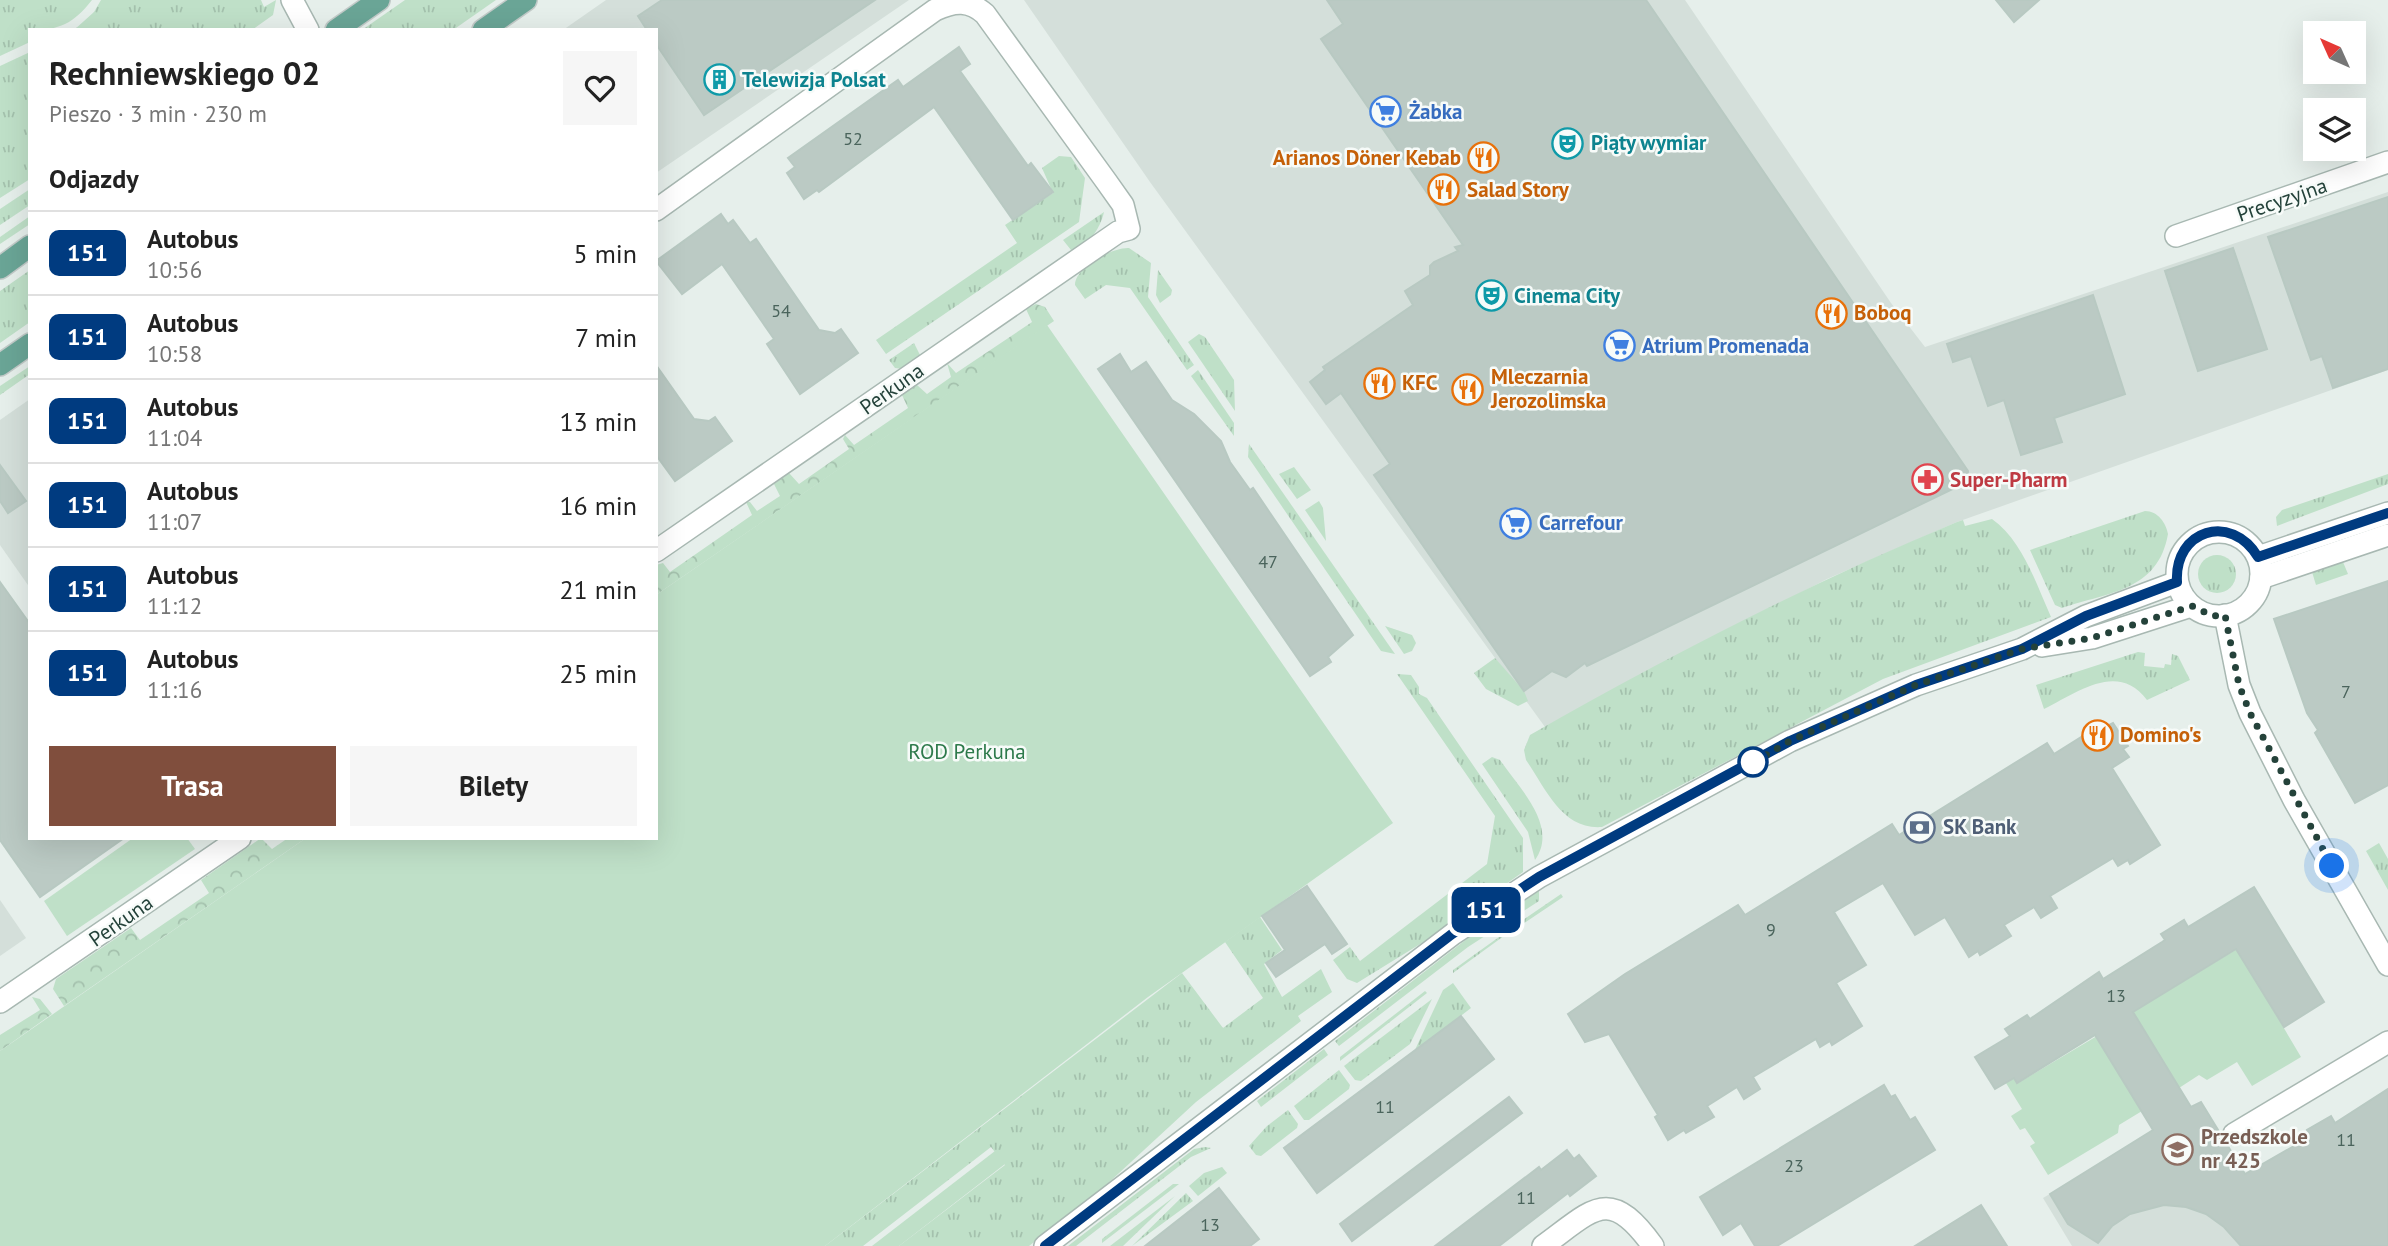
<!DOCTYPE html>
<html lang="pl">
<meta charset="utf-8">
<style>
body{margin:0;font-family:"PT Sans",sans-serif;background:#f6f6f6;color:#222;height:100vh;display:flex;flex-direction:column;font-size:26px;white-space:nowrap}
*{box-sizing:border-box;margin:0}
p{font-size:23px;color:#767676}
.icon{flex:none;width:38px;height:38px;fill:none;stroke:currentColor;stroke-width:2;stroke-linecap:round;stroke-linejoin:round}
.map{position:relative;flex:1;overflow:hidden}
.drawer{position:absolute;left:28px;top:28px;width:630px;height:812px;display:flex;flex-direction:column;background:#fff;border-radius:0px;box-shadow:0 7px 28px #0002}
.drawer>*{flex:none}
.badge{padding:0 14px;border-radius:10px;font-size:24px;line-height:46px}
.needle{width:46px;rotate:315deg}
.buttons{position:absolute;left:2303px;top:21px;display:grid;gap:14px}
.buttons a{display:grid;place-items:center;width:63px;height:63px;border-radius:0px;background:#fff;box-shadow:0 7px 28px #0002;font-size:35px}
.you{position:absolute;width:35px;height:35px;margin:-18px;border:5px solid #fff;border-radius:50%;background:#1a73e8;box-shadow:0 0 0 10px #1a73e833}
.map>.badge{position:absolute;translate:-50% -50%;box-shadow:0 0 0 4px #fff}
h2{padding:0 21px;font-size:26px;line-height:63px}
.round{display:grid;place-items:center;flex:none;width:74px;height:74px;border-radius:0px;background:#f6f6f6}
.summary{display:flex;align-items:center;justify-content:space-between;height:119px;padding:0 21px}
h1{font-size:33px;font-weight:700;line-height:52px}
.button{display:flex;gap:14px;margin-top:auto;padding:14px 21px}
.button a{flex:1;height:80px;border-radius:0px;background:#804e3d;color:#fff;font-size:28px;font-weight:700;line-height:80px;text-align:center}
.button a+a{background:#f6f6f6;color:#222}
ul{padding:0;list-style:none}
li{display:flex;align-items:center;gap:21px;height:84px;padding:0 21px;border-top:2px solid #e0e0e0}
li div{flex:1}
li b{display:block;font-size:26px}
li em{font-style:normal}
li .badge{min-width:77px;font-weight:700;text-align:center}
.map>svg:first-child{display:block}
.built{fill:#d4dfda}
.grass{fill:url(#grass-tufts)}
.forest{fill:url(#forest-crowns)}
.green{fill:#bfe0c8}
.building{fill:#bbcac4;stroke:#b8c9c2;stroke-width:2}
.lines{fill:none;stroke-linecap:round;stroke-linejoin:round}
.minor-casing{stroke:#a8b8b2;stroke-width:24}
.major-casing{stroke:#c2cac8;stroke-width:24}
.minor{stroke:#fff;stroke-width:21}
.major{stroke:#6aa596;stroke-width:21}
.line-casing{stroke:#fff;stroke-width:16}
.line{stroke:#003b80;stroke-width:10}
.walk{stroke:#24423a;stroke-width:7;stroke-dasharray:0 12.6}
.stop-dot{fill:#fff;stroke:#003b80;stroke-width:3.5}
.labels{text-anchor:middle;stroke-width:5;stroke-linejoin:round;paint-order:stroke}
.number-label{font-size:18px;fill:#4a645c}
.culture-label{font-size:21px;font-weight:bold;fill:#0d838f;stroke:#f7fbf9;text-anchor:start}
.shop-label{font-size:21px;font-weight:bold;fill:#366cbe;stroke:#f7fbf9;text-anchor:start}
.food-label{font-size:21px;font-weight:bold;fill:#c56008;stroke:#f7fbf9;text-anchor:start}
.street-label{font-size:21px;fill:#24423a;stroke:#f7fbf9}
.health-label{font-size:21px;font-weight:bold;fill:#be3a42;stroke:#f7fbf9;text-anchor:start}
.park-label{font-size:21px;fill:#2d7a4b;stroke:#f7fbf9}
.service-label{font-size:21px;font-weight:bold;fill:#4e5e75;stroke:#f7fbf9;text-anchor:start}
.education-label{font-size:21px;font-weight:bold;fill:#785e54;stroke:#f7fbf9;text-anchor:start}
</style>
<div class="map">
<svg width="2388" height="1246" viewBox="0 0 2388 1246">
<defs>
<pattern id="grass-tufts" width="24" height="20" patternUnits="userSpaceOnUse" patternTransform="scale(1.75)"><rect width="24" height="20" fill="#bfe0c8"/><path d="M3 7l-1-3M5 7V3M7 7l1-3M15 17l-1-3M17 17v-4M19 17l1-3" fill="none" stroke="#a4c1ad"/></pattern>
<pattern id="forest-crowns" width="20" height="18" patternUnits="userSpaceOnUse" patternTransform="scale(1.75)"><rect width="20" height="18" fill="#bfe0c8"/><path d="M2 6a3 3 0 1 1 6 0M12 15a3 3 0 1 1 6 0" fill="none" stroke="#a4c1ad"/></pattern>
</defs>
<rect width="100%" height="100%" fill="#e6efeb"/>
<!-- built -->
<g class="built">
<polygon points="606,0 909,0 656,173 656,30 563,30"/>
<polygon points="1024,0 1685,0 1891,303 1925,347 2388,192 2388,370 1957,522 1827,579 1545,727 1150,182"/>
<polygon points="30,399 30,588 0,545 0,420"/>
<polygon points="0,900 26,938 0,956"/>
<polygon points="2202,1104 2289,1246 2072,1246 2043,1198"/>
</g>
<!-- grass -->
<g class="grass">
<path d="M0 0H92C73 24 60 30 30 30V42L0 56Z"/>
<polygon points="101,0 261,0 264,7 276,0 273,15 252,30 74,30 94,12"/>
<polygon points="405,0 496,0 453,30 362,30"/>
<polygon points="30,52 30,179 0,198 0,66"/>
<polygon points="1059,156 1071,157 1085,178 1079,222 886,354 876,340 1017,243 1005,225 1053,193 1042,168"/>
<polygon points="30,189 30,205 0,225 0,209"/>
<path d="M1104 212C1100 229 1088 247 1071 250L1063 240Z"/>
<polygon points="30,216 30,224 0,244 0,237"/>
<path d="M1129 248 1151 263 1148 297 1194 365 1187 370 1130 288 1106 285 1085 299 1075 285C1075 267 1113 247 1129 248Z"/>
<polygon points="30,270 30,322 0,343 0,291"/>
<polygon points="1158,270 1172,290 1171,295 1160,303 1156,295"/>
<polygon points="1199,334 1205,337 1234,380 1235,411 1188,342"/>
<polygon points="914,343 921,357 903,369 895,368 889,360"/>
<polygon points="30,366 30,374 0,395 0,386"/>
<polygon points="1198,370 1234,423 1234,436 1191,376"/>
<polygon points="1249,444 1395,654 1381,651 1248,457"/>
<polygon points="1294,467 1311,490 1297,499 1279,474"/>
<polygon points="2388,474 2388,484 2277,526 2276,517 2282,510"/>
<polygon points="1319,501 1323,508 1326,541 1305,510"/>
<path d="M2145 511C2158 511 2166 523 2168 534 2158 591 2109 592 2062 608L2055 605 2030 550Z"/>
<path d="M1992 519C2023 541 2036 584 2051 617L1883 679 1602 827C1562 830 1546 789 1526 760L1524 750 1530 735C1668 656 1810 583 1957 522L1963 520 1965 526Z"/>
<circle cx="2217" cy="574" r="19"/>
<polygon points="2343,562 2348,574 2316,585 2312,572"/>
<polygon points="1385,626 1412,635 1416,643 1412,651 1404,654"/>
<path d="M2138 652 2145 653 2144 666 2164 668 2165 664 2171 665 2172 654 2178 656 2190 680 2147 700C2118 661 2078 692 2044 709L2036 685 2039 684Z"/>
<polygon points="1495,658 1524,691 1528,701 1518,706 1486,689 1474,673"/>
<polygon points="1397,674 1411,675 1419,687 1419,694 1427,698 1523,838 1523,872 1425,941 1357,983 1347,979 1333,960 1350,947 1360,961 1487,864 1495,816"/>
<path d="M1492 757 1500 760C1519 788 1559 826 1535 860L1528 832 1482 764Z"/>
<polygon points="2379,843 2388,859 2388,890 2366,851"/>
<polygon points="1539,891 1539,901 1468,947 1339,1046 1335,1041 1481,928"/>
<polygon points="1561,894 1563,897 1514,930 1514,926"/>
<polygon points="1260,917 1282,950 1264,964 1282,997 1321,969 1332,992 1298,1016 1301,1021 1196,1102 1105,1186 1029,1246 899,1246 1005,1165 991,1147 863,1246 825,1246 1182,973 1223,1028 1263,998 1225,942"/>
<polygon points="1506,932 1508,933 1453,973 1453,970"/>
<polygon points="1453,983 1471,1008 1414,1052 1443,990"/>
<polygon points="1425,991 1427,993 1340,1061 1340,1057"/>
<polygon points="1432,999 1410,1044 1361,1081 1355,1080 1344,1066"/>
<polygon points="1324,1049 1328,1055 1261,1107 1257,1101"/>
<polygon points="1339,1070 1350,1085 1349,1089 1309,1120 1304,1120 1294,1106"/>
<polygon points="1288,1110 1298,1124 1297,1128 1261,1156 1256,1155 1249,1146 1267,1126"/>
<polygon points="1205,1147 1211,1148 1191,1157 1076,1246 1068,1246 1194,1149"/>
<polygon points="1222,1167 1227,1173 1198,1196 1189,1186 1204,1173"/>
<polygon points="1173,1184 1179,1184 1102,1243 1102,1239"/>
<polygon points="1186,1193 1193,1201 1132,1246 1184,1195"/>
<polygon points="1175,1196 1123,1246 1110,1246"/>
</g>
<!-- forest -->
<g class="forest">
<polygon points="1036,304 1045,307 1054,321 656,595 656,565 663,563 670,572 752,515 746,502 750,502 757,511 780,496 774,484 789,473 799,484 849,449 843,439 845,435 854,445 908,408 902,395 917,385 927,394 951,377 947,363 956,373 1032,322 1026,309"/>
<polygon points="261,838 272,849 288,838 306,838 64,1006 53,989 56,979 131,928 140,940 209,893 201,880"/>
<polygon points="32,997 40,999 52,1014 0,1051 0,1035 40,1010"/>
</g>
<!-- green -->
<g class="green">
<polygon points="1047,325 1393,823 1148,997 825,1246 0,1246 0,1051 306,838 656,838 656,595"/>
<polygon points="133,838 187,838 195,849 67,936 44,901"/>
<polygon points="2237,949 2301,1057 2252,1086 2237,1062 2207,1080 2199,1075 2179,1088 2133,1012"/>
<polygon points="2097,1036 2142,1111 2119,1125 2118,1133 2048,1175 2030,1146 2035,1143 2025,1128 2020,1130 2011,1116 2022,1109 2006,1083 2014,1078 2018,1083"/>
<polygon points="995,1151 1005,1164 899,1246 872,1246"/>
</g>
<!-- building -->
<g class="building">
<polygon points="662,0 875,0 704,115 656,44 656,30 647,30 638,16"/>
<polygon points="1327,0 1646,0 1968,471 1967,482 1587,666 1585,663 1566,677 1552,671 1524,691 1374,475 1390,464 1341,393 1326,404 1310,382 1325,370 1323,367 1413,305 1405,291 1430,275 1430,266 1434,262 1458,251 1455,247 1463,245 1321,39 1343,24"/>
<polygon points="1996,0 2039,0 2014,22"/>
<polygon points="959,47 970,64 960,71 1028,166 1031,163 1053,192 1013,220 934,107 819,192 817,190 804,199 787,173 795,167 788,158 898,80 903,87"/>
<polygon points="2388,197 2388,369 2333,388 2322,356 2311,360 2268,237"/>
<polygon points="721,214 728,224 733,220 750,243 756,239 819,330 835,333 841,329 858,353 800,394 767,344 774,339 722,264 682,294 656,261"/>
<polygon points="2233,248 2267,349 2198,371 2165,271"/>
<polygon points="2093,295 2125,394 2054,418 2062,442 2021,455 2004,400 1988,406 1971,356 1953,362 1947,344"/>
<polygon points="1120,354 1131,372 1146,362 1172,400 1194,414 1221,441 1230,462 1250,490 1253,488 1353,635 1328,657 1331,662 1310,676 1098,369"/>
<polygon points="656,365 694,419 709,421 715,417 732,441 675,481 656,455"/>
<polygon points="0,465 26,501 8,513 0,501"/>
<polygon points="2388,581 2388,785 2355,803 2315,733 2318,730 2307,713 2274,619"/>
<polygon points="0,582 30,624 30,838 124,838 40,897 0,840"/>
<polygon points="2113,723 2128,746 2123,749 2129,757 2112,768 2160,845 2130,864 2128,860 2118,866 2113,858 2050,896 2057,908 2041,918 2034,907 2004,925 2011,936 1980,955 1978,951 1969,957 1945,917 1915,935 1883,883 1834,912 1866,965 1836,983 1862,1026 1832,1045 1830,1041 1820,1047 1816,1039 1753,1077 1760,1089 1744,1099 1737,1087 1707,1106 1714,1117 1686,1133 1684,1130 1668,1140 1655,1117 1658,1115 1609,1034 1585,1042 1568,1014 1625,974 1738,905 1745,915 1892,824 1899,835 2047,743 2054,754 2097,727 2099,730"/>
<polygon points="1307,886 1347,944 1332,954 1325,944 1276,977 1266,963 1285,950 1262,916"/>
<polygon points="2254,887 2324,1002 2284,1027 2236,949 2133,1012 2191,1107 2201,1102 2245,1174 2301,1142 2300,1139 2309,1134 2307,1130 2331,1116 2335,1123 2388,1089 2388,1246 2241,1246 2224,1227 2206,1214 2186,1207 2164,1205 2130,1214 2112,1226 2098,1243 2068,1224 2050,1194 2153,1130 2095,1035 2017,1083 2014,1078 1995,1089 1975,1057 2010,1036 2005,1029 2027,1015 2030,1019 2099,972 2103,979 2162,942 2165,940 2161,934 2184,920 2188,927"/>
<polygon points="1461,1016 1494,1059 1317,1193 1284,1148"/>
<polygon points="1884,1085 1891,1097 1895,1095 1910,1120 1915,1117 1935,1150 1777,1246 1755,1246 1741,1223 1723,1235 1700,1197"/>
<polygon points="1509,1097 1522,1113 1352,1241 1340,1224"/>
<polygon points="1567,1150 1574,1159 1579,1155 1596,1176 1570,1196 1568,1193 1499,1246 1435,1246 1539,1167 1541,1170"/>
<polygon points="1219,1188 1259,1239 1250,1246 1145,1246"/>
<polygon points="1981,1205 2007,1246 1915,1246"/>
</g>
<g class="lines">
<defs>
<g id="minor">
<polyline points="292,0 308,30"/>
<path d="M656 210 935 10C955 1 969 0 985 14L1106 181 1123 205 1129 229 1118 232 656 551"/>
<polyline points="2176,236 2388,162"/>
<circle cx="2219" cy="574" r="42"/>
<polyline points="2258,557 2388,513"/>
<polyline points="2261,578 2388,535"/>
<polyline points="2225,615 2239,685 2250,713 2294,800 2388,965"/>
<polyline points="2042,646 2092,638 2191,606"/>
<polyline points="0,1002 240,838"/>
<polyline points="2234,1134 2388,1042"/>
<polyline points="1045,1246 1453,934 1539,877 1790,741 1916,685 2022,649 2086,616 2177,582"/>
<path d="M1543 1246C1594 1209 1609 1185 1653 1246"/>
</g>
<g id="major">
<polyline points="336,30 379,0"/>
<polyline points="483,30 526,0"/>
<polyline points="0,268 30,246"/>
<polyline points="0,365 30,344"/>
</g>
</defs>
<!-- minor casing -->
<use href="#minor" class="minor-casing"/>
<!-- major casing -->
<use href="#major" class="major-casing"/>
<!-- minor -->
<use href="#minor" class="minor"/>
<!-- major -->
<use href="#major" class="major"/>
</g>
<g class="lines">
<defs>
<path id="line" d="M1045 1246 1452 934 1539 877 1790 741 1916 685 2022 649 2086 616 2177 582C2174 530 2231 512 2258 557L2388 513"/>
</defs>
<!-- line casing -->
<use href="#line" class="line-casing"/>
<!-- line -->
<use href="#line" class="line"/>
<!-- walk -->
<polyline class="walk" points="1753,762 1749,765 1790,741 1916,685 2022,649 2092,638 2192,606 2213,616 2225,615 2239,685 2250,713 2332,866"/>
</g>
<!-- icons -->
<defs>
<symbol id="building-ring" viewBox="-11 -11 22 22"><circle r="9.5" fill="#f7fbf9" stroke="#0f9aa8" stroke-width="1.5"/><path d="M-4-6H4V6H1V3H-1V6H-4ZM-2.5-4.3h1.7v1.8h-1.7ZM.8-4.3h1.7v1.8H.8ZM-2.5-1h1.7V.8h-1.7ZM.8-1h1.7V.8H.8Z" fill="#0f9aa8"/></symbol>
<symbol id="supermarket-ring" viewBox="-11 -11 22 22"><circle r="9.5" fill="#f7fbf9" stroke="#3f7fe0" stroke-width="1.5"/><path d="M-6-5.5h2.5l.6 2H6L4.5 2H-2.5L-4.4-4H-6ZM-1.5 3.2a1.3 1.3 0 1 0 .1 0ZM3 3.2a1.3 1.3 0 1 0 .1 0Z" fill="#3f7fe0"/></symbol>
<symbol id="theatre-ring" viewBox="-11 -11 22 22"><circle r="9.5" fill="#f7fbf9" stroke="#0f9aa8" stroke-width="1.5"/><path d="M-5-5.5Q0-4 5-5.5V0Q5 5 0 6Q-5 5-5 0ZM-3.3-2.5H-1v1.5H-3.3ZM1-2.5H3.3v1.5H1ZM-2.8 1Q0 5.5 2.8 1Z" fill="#0f9aa8"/></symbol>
<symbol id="restaurant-ring" viewBox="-11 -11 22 22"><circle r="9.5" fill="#f7fbf9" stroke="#e8710a" stroke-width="1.5"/><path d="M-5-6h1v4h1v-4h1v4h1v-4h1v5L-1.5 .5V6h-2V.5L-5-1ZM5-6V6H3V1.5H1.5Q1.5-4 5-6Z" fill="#e8710a"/></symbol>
<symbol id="pharmacy-ring" viewBox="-11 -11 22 22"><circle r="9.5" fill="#f7fbf9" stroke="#e0444e" stroke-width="1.5"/><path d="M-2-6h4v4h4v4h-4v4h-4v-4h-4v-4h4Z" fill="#e0444e"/></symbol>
<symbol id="bank-ring" viewBox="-11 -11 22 22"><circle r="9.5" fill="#f7fbf9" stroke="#5c6f8a" stroke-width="1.5"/><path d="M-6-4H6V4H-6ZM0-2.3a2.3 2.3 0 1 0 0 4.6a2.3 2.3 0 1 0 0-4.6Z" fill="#5c6f8a"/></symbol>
<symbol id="school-ring" viewBox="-11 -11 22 22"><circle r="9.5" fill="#f7fbf9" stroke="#8d6e63" stroke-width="1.5"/><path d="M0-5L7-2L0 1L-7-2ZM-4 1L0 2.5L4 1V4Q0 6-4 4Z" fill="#8d6e63"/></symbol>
</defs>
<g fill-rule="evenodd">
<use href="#building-ring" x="702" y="62" width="35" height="35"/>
<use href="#supermarket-ring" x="1368" y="94" width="35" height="35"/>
<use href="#theatre-ring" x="1550" y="126" width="35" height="35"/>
<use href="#restaurant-ring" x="1466" y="140" width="35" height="35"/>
<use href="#restaurant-ring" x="1426" y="172" width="35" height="35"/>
<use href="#theatre-ring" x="1474" y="278" width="35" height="35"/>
<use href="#restaurant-ring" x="1814" y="296" width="35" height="35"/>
<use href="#supermarket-ring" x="1602" y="328" width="35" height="35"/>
<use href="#restaurant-ring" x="1362" y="366" width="35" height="35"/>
<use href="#restaurant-ring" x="1450" y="372" width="35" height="35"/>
<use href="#pharmacy-ring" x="1910" y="462" width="35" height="35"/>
<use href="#supermarket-ring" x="1498" y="506" width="35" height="35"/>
<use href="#restaurant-ring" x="2080" y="718" width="35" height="35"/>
<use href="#bank-ring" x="1902" y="810" width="35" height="35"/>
<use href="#school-ring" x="2160" y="1132" width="35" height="35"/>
</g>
<!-- markers -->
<circle class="stop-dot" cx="1753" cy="762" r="14"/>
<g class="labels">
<!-- number labels -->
<g class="number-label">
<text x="853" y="145">52</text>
<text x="781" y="317">54</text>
<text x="1268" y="568">47</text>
<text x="2346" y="698">7</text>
<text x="1771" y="936">9</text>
<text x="2116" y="1002">13</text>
<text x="1385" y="1113">11</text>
<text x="2346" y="1146">11</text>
<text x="1794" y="1172">23</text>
<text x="1526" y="1204">11</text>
<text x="1210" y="1231">13</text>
</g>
<!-- culture labels -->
<g class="culture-label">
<text x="742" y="87">Telewizja Polsat</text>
<text x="1591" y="150">Piąty wymiar</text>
<text x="1514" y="303">Cinema City</text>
</g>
<!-- shop labels -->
<g class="shop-label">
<text x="1409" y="119">Żabka</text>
<text x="1642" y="353">Atrium Promenada</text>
<text x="1539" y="530">Carrefour</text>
</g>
<!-- food labels -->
<g class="food-label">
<text x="1461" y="165" text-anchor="end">Arianos Döner Kebab</text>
<text x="1467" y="197">Salad Story</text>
<text x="1854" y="320">Boboq</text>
<text x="1491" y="384">Mleczarnia<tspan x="1491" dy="24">Jerozolimska</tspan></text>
<text x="1402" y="390">KFC</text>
<text x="2120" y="742">Domino's</text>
</g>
<!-- street labels -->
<g class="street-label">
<text transform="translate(2282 200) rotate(-19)" y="7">Precyzyjna</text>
<text transform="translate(892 389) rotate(-35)" y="7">Perkuna</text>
<text transform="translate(121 921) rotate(-35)" y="7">Perkuna</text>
</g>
<!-- health labels -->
<g class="health-label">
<text x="1950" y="487">Super-Pharm</text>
</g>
<!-- park labels -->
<g class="park-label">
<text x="967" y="759">ROD Perkuna</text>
</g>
<!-- service labels -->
<g class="service-label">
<text x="1943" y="834">SK Bank</text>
</g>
<!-- education labels -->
<g class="education-label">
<text x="2201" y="1144">Przedszkole<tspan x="2201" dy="24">nr 425</tspan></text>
</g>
</g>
</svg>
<div class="buttons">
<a><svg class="needle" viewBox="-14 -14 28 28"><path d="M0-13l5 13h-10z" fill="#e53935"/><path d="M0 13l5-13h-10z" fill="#767676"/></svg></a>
<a><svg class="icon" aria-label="layers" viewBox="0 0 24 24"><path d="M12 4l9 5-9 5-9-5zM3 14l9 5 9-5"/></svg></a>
</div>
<div class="you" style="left:2332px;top:866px"></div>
<b class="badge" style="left:1486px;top:910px;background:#003b80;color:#fff">151</b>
<section class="drawer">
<div class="summary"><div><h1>Rechniewskiego 02</h1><p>Pieszo · 3 min · 230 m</p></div><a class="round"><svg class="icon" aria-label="heart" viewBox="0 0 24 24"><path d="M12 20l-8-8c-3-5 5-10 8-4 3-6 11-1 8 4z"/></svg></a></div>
<h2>Odjazdy</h2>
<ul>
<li><span class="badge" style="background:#003b80;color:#fff">151</span><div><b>Autobus</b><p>10:56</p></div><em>5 min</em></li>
<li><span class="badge" style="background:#003b80;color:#fff">151</span><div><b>Autobus</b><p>10:58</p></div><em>7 min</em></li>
<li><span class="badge" style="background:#003b80;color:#fff">151</span><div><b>Autobus</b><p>11:04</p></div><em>13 min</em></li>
<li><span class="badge" style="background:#003b80;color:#fff">151</span><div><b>Autobus</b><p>11:07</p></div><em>16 min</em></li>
<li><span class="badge" style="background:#003b80;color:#fff">151</span><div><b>Autobus</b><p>11:12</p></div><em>21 min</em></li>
<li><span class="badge" style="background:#003b80;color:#fff">151</span><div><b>Autobus</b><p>11:16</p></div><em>25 min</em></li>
</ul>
<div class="button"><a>Trasa</a><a>Bilety</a></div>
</section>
</div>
